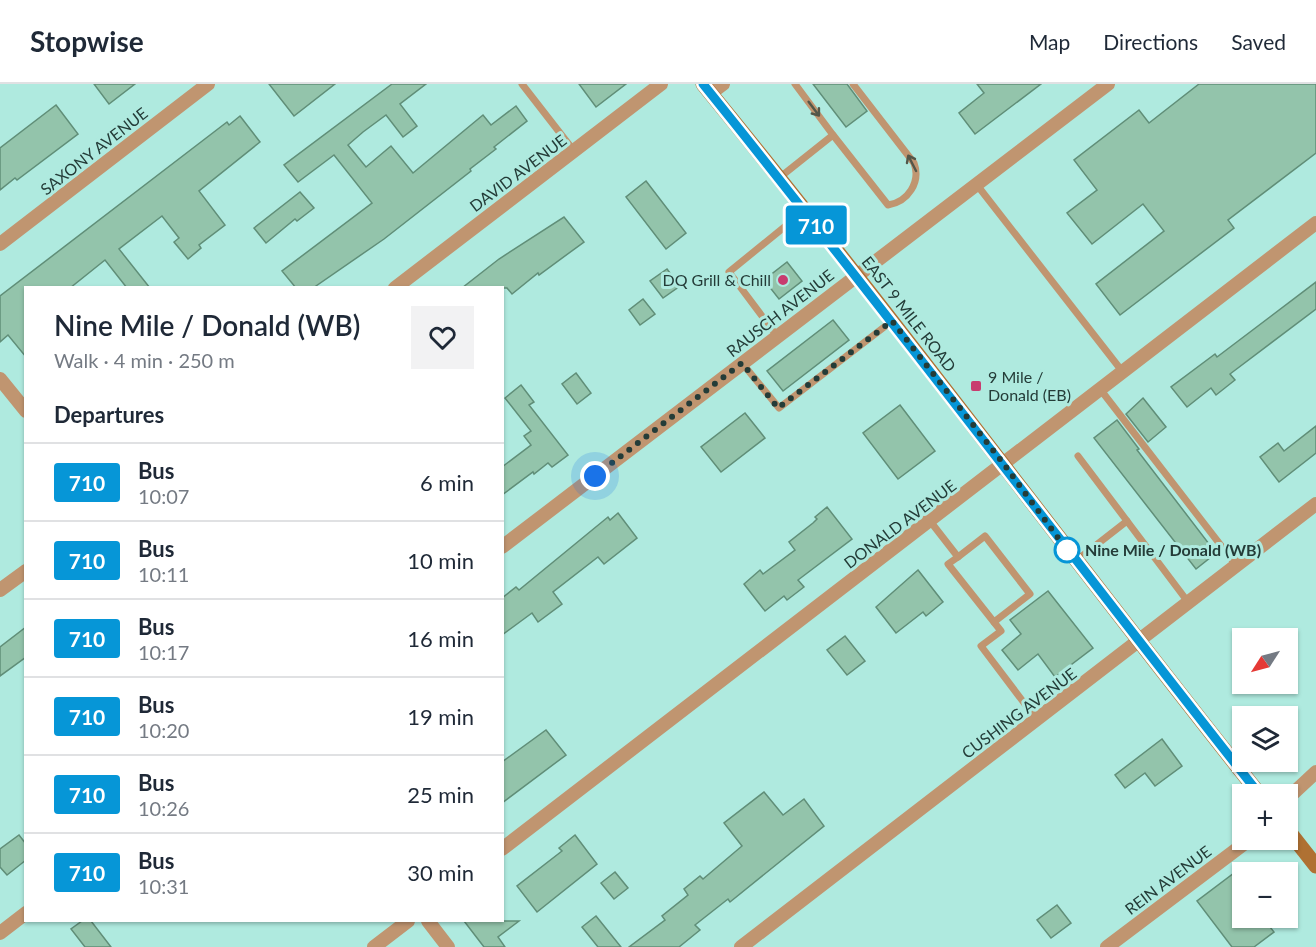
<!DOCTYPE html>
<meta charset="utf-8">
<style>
body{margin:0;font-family:Lato,sans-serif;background:#f2f2f3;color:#1f2937;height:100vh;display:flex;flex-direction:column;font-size:22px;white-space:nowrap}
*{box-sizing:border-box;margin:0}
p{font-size:20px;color:#747a83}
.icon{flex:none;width:33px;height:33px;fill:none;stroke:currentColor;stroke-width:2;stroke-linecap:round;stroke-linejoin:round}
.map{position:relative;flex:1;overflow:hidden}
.drawer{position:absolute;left:24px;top:202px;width:480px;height:636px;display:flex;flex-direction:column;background:#fff;border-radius:0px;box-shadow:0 2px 4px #0004}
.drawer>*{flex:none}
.badge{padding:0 12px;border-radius:4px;font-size:21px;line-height:39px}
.needle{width:39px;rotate:234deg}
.tools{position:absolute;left:1232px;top:544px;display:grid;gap:12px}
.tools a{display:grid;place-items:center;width:66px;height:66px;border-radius:0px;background:#fff;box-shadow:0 2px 4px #0004;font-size:30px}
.you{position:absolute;width:30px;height:30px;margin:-15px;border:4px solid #fff;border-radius:50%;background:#1a73e8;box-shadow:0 0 0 9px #1a73e833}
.map>.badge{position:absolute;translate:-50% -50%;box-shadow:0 0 0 3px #fff}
h2{padding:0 30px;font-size:22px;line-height:54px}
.round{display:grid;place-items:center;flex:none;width:63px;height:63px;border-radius:0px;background:#f2f2f3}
.head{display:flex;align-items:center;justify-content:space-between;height:102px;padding:0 30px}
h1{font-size:28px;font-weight:600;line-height:45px}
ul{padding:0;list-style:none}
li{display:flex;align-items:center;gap:18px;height:78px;padding:0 30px;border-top:2px solid #e0e1e3}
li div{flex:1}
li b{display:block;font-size:22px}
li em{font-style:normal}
li .badge{min-width:66px;font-weight:700;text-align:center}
header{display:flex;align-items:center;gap:36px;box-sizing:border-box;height:84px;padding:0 30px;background:#fff;border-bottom:2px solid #e0e1e3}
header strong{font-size:28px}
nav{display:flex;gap:33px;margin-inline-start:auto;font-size:21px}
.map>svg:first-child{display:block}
.building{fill:#93c4ab;stroke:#608e78;stroke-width:1.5}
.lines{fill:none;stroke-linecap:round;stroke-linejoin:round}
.lane{stroke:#c09570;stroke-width:7}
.street{stroke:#c09570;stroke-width:14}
.secondary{stroke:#af7133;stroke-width:15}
.oneway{stroke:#535749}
.line-casing{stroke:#fff;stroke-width:14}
.line{stroke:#0696d7;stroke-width:9}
.walk{stroke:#243c38;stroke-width:6;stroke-dasharray:0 10.8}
.poi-dot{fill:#c83c6f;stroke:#afeadf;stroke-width:2}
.stop-dot{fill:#fff;stroke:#0696d7;stroke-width:3}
.labels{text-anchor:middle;stroke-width:6;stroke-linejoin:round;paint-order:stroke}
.street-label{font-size:16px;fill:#243c38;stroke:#afeadf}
.poi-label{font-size:16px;fill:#243c38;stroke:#afeadf;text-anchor:end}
.stop-label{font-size:16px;font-weight:bold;fill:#243c38;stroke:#afeadf;text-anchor:start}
</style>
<header>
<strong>Stopwise</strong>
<nav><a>Map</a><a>Directions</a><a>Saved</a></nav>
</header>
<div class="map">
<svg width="1316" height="863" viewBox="0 0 1316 863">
<rect width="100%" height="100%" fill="#afeadf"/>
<!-- building -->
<g class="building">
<polygon points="94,0 135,0 109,20"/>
<polygon points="269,0 335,0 294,32"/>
<polygon points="392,0 426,0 400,20 417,42 403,53 386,31 363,48 348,61 366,83 391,62 413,89 483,31 491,41 516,22 527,37 494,63 496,65 470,85 471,87 384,155 313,204 296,204 282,187 372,119 334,71 298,98 284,81"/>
<polygon points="579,0 626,0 596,23"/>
<polygon points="813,0 847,0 867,27 846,43"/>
<polygon points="977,0 1041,0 975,50 959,29 984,9"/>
<polygon points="1199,0 1316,0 1316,69 1228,136 1234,144 1120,231 1096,200 1164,147 1143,120 1092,160 1067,129 1097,106 1074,76 1139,26 1149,39"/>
<polygon points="56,21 78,50 17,96 15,94 0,106 0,64"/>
<polygon points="240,32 260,58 199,107 225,141 199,161 201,164 188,175 174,158 179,154 162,132 119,165 150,204 127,204 105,176 70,204 26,204 26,273 8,251 0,258 0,212 227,38 229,41"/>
<polygon points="646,97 686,149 666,165 626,113"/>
<polygon points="300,108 314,124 297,137 295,135 266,159 254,144"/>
<polygon points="564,133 584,158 539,191 538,189 512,210 507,204 462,204 499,175"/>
<polygon points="787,178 802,197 779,215 764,196"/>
<polygon points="667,185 680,202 663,214 650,197"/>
<polygon points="1316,198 1316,225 1230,290 1235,296 1216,311 1211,304 1187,323 1171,303 1215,270 1217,273"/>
<polygon points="643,215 655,230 640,241 629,226"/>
<polygon points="833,236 849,256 783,307 767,287"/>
<polygon points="576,289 591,309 577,320 562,300"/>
<polygon points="521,301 534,318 529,321 568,371 552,383 548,379 534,390 533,388 502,411 502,383 531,361 524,352 531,347 505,314"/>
<polygon points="1143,314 1166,343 1148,358 1126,330"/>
<polygon points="900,321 935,367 898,395 863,349"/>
<polygon points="745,329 765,354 721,388 701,363"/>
<polygon points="1117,336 1139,365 1137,366 1216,469 1196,485 1094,354"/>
<polygon points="1316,342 1316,369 1279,398 1260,373 1278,359 1284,367"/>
<polygon points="827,423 852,455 798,496 804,503 787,516 784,512 765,527 744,500 760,486 763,490 795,466 789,458 813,439 817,435 815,433"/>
<polygon points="618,429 637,454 604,480 598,473 553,508 562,520 538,538 532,529 502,551 502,514 516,503 519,506 608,433 610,436"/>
<polygon points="918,486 943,518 926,532 923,528 896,549 876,523"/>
<polygon points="1048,507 1093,564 1055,593 1038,570 1018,586 1002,566 1021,550 1010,536"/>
<polygon points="26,543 26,573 0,592 0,563"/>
<polygon points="845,552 865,577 847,591 827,566"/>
<polygon points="546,646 566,671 502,719 502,678"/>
<polygon points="1162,655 1182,682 1155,702 1145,689 1125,704 1115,691"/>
<polygon points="764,708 783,731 804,715 824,742 730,818 728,815 695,841 700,846 679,863 629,863 665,836 662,832 688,811 684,805 700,792 703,795 742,762 724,739"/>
<polygon points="19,751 26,760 26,776 7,791 0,783 0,765"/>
<polygon points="575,751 597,780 537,828 517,802 562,767 559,764"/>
<polygon points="1242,783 1242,834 1263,834 1274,848 1254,863 1232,863 1197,817"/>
<polygon points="615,788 628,804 614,815 601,799"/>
<polygon points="1057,821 1071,839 1051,854 1037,836"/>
<polygon points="596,832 621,863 598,863 582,843"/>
<polygon points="82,837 91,837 111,863 85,863 71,845"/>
<polygon points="464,837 519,837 498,853 505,863 484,863"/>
</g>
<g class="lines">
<!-- lane -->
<g class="lane">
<polyline points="522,0 574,67"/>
<polyline points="795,0 833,51"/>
<path d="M779 94 833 51 888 121C908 118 921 98 914 79L853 0"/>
<polyline points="977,101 1122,287"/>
<polyline points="777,252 729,188 804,127"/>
<polyline points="742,279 779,324 892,237"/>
<polyline points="1100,305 1236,481"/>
<polyline points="1078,372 1127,437"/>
<polyline points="930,437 958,473 948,480 1001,547 981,562 1037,636"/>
<polyline points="958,473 985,452 1030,510 994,538"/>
<polyline points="1077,476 1127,437 1188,518"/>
</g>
<!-- street -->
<g class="street">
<polyline points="711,9 723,0"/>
<polyline points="0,160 208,0"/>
<polyline points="395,204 661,0"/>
<polyline points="0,295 26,327"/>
<polyline points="502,463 1108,0"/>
<polyline points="0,506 26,487"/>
<polyline points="1287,715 1316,688"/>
<polyline points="502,765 1316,139"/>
<polyline points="428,837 448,863"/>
<polyline points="0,849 26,829"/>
<polyline points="374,863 408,837"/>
<polyline points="741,863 1316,420"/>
<polyline points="1107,863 1249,756"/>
</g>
<!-- secondary -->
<g class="secondary">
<path d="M703 0C894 233 1072 475 1260 711"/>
<polyline points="1287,745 1316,782"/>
</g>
</g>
<!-- one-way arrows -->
<defs><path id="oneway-shaft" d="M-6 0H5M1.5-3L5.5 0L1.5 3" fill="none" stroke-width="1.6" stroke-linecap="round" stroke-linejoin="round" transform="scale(1.5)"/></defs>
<g class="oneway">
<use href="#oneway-shaft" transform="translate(814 25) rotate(53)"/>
<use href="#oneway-shaft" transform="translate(912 79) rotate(-117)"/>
</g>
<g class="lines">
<defs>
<path id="line" d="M703 0C892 234 1073 475 1260 711"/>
</defs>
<!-- line casing -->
<use href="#line" class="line-casing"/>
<!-- line -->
<use href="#line" class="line"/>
<!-- walk -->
<polyline class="walk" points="595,392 742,279 778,324 892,237 1003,379 1067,466"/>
</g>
<!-- markers -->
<g class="poi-dot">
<circle cx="783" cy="196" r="6"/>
<rect x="970" y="296" width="12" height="12" rx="3"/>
</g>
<circle class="stop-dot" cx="1067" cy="466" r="12"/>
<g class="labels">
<!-- street labels -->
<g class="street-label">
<text transform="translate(94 67) rotate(-38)" y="6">SAXONY AVENUE</text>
<text transform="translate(518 89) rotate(-37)" y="6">DAVID AVENUE</text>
<text transform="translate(780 229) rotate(-38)" y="6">RAUSCH AVENUE</text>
<text transform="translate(909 230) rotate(52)" y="6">EAST 9 MILE ROAD</text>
<text transform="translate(900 440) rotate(-37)" y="6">DONALD AVENUE</text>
<text transform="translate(1019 629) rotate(-37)" y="6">CUSHING AVENUE</text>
<text transform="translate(1168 796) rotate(-37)" y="6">REIN AVENUE</text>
</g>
<!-- poi labels -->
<g class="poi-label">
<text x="771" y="202">DQ Grill &amp; Chill</text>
<text x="988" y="299" text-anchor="start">9 Mile /<tspan x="988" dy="18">Donald (EB)</tspan></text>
</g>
<!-- stop labels -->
<g class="stop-label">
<text x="1085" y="472">Nine Mile / Donald (WB)</text>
</g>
</g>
</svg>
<div class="tools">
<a><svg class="needle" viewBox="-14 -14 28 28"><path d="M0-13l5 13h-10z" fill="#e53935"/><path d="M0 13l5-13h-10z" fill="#747a83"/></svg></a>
<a><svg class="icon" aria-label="layers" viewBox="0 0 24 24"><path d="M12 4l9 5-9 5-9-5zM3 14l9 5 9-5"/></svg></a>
<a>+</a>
<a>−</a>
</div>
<div class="you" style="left:595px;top:392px"></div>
<b class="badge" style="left:816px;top:141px;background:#0696d7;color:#fff">710</b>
<section class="drawer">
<div class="head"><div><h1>Nine Mile / Donald (WB)</h1><p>Walk · 4 min · 250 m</p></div><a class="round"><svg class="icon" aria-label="heart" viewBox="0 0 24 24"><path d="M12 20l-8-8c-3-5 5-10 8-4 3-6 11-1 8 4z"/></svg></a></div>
<h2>Departures</h2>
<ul>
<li><span class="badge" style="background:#0696d7;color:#fff">710</span><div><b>Bus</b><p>10:07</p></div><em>6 min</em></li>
<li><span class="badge" style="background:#0696d7;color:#fff">710</span><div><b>Bus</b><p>10:11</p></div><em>10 min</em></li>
<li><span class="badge" style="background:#0696d7;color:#fff">710</span><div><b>Bus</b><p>10:17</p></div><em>16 min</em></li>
<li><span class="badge" style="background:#0696d7;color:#fff">710</span><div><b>Bus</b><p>10:20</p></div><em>19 min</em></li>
<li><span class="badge" style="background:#0696d7;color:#fff">710</span><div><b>Bus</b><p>10:26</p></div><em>25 min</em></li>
<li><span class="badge" style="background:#0696d7;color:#fff">710</span><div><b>Bus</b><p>10:31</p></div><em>30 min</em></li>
</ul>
</section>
</div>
